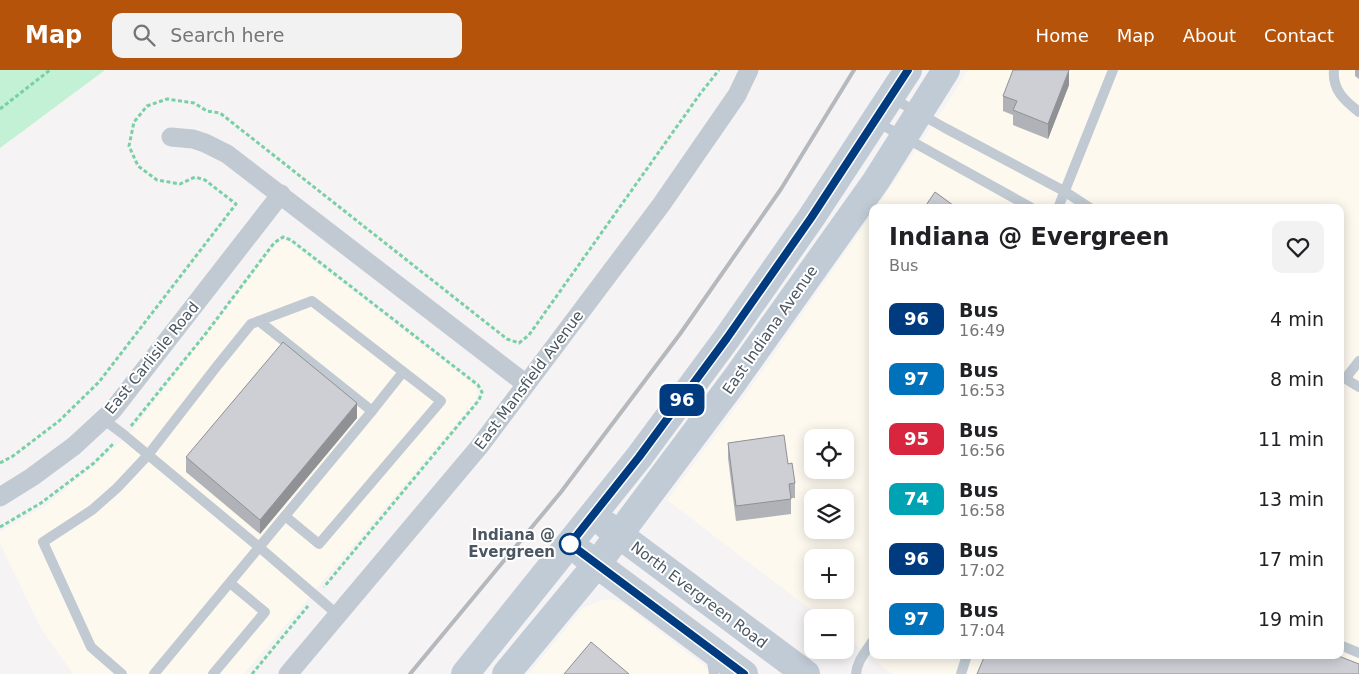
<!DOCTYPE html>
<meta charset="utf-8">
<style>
body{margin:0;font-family:"DejaVu Sans",sans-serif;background:#f2f2f2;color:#202124;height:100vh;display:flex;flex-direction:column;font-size:19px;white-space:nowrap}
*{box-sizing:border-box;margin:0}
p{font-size:16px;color:#757577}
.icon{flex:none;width:28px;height:28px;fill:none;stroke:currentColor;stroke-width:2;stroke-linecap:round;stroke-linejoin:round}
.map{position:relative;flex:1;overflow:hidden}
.panel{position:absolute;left:869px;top:134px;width:475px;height:455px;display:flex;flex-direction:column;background:#fff;border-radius:10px;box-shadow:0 2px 12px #0003}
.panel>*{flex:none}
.badge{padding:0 10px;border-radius:8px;font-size:18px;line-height:32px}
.controls{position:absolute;left:804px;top:359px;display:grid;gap:10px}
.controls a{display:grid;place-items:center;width:50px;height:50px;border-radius:10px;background:#fff;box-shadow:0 2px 12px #0003;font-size:25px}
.map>.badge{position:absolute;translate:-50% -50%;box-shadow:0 0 0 2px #fff}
.round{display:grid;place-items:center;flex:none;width:52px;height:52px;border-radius:10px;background:#f2f2f2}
.summary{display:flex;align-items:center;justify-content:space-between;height:85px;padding:0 20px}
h1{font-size:24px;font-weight:700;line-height:38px}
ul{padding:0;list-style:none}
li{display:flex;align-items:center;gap:15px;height:60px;padding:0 20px}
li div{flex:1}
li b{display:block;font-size:19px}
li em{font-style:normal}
li .badge{min-width:55px;font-weight:700;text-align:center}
header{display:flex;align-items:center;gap:30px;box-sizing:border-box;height:70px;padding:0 25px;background:#b45309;color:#fff}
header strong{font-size:24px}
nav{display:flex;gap:28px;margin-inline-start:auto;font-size:18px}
.search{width:350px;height:45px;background:#f2f2f2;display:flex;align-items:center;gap:12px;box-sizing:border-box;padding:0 18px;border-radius:10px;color:#757577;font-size:19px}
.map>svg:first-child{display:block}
.commercial{fill:#fdf9ef;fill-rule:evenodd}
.green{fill:#c3f1d5}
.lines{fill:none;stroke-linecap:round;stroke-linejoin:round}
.path{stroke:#7ad0a6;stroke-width:3;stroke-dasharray:4 2.5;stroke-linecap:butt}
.lane{stroke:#c1cad2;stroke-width:10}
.street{stroke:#c1cad2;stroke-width:19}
.secondary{stroke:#c1cbd6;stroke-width:28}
.rail{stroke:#b5b8bd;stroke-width:4}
.wall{fill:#b0b2b7}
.shaded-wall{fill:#909195}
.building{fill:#cdcfd5;stroke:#909195}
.line-casing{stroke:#fff;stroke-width:11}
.line{stroke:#003b80;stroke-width:8}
.stop-dot{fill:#fff;stroke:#003b80;stroke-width:2.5}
.labels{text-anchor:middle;stroke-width:4;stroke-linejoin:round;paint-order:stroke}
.street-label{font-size:15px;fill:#4a5661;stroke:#fff}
.stop-label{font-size:15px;font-weight:bold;fill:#4a5661;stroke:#fff;text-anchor:end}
</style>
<header>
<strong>Map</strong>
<div class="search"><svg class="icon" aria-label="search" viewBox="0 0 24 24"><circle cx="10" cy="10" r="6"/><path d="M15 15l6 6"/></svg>Search here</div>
<nav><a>Home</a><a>Map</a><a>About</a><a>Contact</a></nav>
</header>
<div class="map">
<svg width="1359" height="604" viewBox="0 0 1359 604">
<rect width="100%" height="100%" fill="#f5f3f3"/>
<!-- commercial -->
<g class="commercial">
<path d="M968 0H1359V604H892L845 566V548L821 547 667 430 749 320 872 144V585H1340V138L877 137 953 24ZM812 368H845V400H812ZM812 428H845V460H812ZM812 488H845V520H812Z"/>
<polygon points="283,170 288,171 474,315 477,321 476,330 244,604 73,604 40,557 0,473 0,462 45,436 98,393 132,361 277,173"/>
<polygon points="611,529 624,534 715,604 528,604 583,538 599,531"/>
</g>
<!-- green -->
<polygon class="green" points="0,0 105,0 0,78"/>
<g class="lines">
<!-- path -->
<g class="path">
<polyline points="0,39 50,0"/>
<polyline points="920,138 924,134"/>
<polyline points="131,356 207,262 274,173 283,167 291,170 478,315 482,322 479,330 324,517"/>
<polyline points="0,393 13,386 59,351 99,312 236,134 205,110 195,107 180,114 157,110 138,96 129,76 134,52 147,36 167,29 194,33 207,41 220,43 507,269 519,273 529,265 700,24 719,0"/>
<polyline points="0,457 41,433 94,393 114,373"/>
<polyline points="252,604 308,536"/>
</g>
<!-- lane -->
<g class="lane">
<path d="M1334 0C1332 20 1345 31 1359 42"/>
<polyline points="892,28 945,58 1064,121 1090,138"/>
<polyline points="875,51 1032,138"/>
<polyline points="1058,138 1113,0"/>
<polyline points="259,251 372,341 403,302"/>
<polyline points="1341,306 1359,317"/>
<polyline points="1345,309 1359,291"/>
<polyline points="103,349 123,364 259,477 338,545"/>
<polyline points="285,446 372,341"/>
<polyline points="1340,575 1359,583"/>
<polyline points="711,585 714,604"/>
<polyline points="122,604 91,577 43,472 92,440 117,418 148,385 217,296 251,254 312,231 441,331 319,474 285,446 154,604"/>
<polyline points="213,604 265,542 230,513"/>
<path d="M856 604C857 591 865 583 872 572"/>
<polyline points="961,604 967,585"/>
</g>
<!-- street -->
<g class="street">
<polyline points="171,67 193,69 205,73 227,84 526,314"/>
<polyline points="0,427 32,407 74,376 113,340 281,124"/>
<polyline points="288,604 479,377 661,135 737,25 749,0"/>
</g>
<!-- secondary -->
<g class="secondary">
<polyline points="606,455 806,604"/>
<polyline points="583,484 744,604"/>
<polyline points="465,604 639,387 727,268 811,148 908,0"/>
<polyline points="506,604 597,494 734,311 876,111 946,0"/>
</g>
<!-- rail -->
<polyline class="rail" points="410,604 561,422 680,264 781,119 854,0"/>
</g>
<!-- wall -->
<g class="wall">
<polygon points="1355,0 1359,0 1359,9 1355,6"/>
<polygon points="1069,15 1048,69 1013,55 1013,45 1003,41 1003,26"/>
<polygon points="357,348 260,464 186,402 186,387"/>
<polygon points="728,373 788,394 795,413 795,428 791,428 791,444 736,451 728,388"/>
</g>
<!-- shaded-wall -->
<g class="shaded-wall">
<polygon points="1069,0 1069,15 1048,69 1048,54"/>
<polygon points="357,333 357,348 260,464 260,450"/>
</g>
<!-- building -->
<g class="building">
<polygon points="1013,0 1069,0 1048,54 1013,40 1017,31 1003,26"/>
<polygon points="935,122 957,138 924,138"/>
<polygon points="283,272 357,333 260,450 186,387"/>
<polygon points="784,365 788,394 792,393 795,413 789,414 791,429 736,436 728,373"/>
<polygon points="591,572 629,604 564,604"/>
<polygon points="985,585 1336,585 1359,594 1359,604 977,604"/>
</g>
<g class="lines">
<defs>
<polyline id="line" points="744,604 570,474 639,387 727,268 811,148 908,0"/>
</defs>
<!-- line casing -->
<use href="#line" class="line-casing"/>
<!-- line -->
<use href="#line" class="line"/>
</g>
<!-- markers -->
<circle class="stop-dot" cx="570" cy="474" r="10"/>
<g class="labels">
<!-- street labels -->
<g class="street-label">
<text transform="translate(770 260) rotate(-55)" y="5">East Indiana Avenue</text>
<text transform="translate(152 288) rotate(-51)" y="5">East Carlisile Road</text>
<text transform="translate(529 310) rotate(-53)" y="5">East Mansfield Avenue</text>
<text transform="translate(699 525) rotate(37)" y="5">North Evergreen Road</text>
</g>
<!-- stop labels -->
<g class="stop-label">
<text x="555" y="470">Indiana @<tspan x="555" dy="17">Evergreen</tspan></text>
</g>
</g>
</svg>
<div class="controls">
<a><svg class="icon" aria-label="locate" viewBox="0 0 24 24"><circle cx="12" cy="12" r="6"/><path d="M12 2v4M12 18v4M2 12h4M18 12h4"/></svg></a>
<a><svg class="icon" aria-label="layers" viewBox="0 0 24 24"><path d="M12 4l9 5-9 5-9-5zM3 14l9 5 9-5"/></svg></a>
<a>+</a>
<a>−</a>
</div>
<b class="badge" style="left:682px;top:330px;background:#003b80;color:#fff">96</b>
<section class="panel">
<div class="summary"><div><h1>Indiana @ Evergreen</h1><p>Bus</p></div><a class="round"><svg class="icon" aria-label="heart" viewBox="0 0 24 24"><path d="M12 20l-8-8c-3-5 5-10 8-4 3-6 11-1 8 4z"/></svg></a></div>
<ul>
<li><span class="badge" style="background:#003b80;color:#fff">96</span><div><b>Bus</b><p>16:49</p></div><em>4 min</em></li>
<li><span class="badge" style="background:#0072bc;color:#fff">97</span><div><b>Bus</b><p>16:53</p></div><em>8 min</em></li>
<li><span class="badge" style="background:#d7263d;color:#fff">95</span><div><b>Bus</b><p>16:56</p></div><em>11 min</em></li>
<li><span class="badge" style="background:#00a3b4;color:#fff">74</span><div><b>Bus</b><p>16:58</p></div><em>13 min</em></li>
<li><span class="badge" style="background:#003b80;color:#fff">96</span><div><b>Bus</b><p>17:02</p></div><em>17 min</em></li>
<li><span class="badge" style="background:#0072bc;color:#fff">97</span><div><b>Bus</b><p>17:04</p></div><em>19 min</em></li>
</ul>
</section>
</div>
